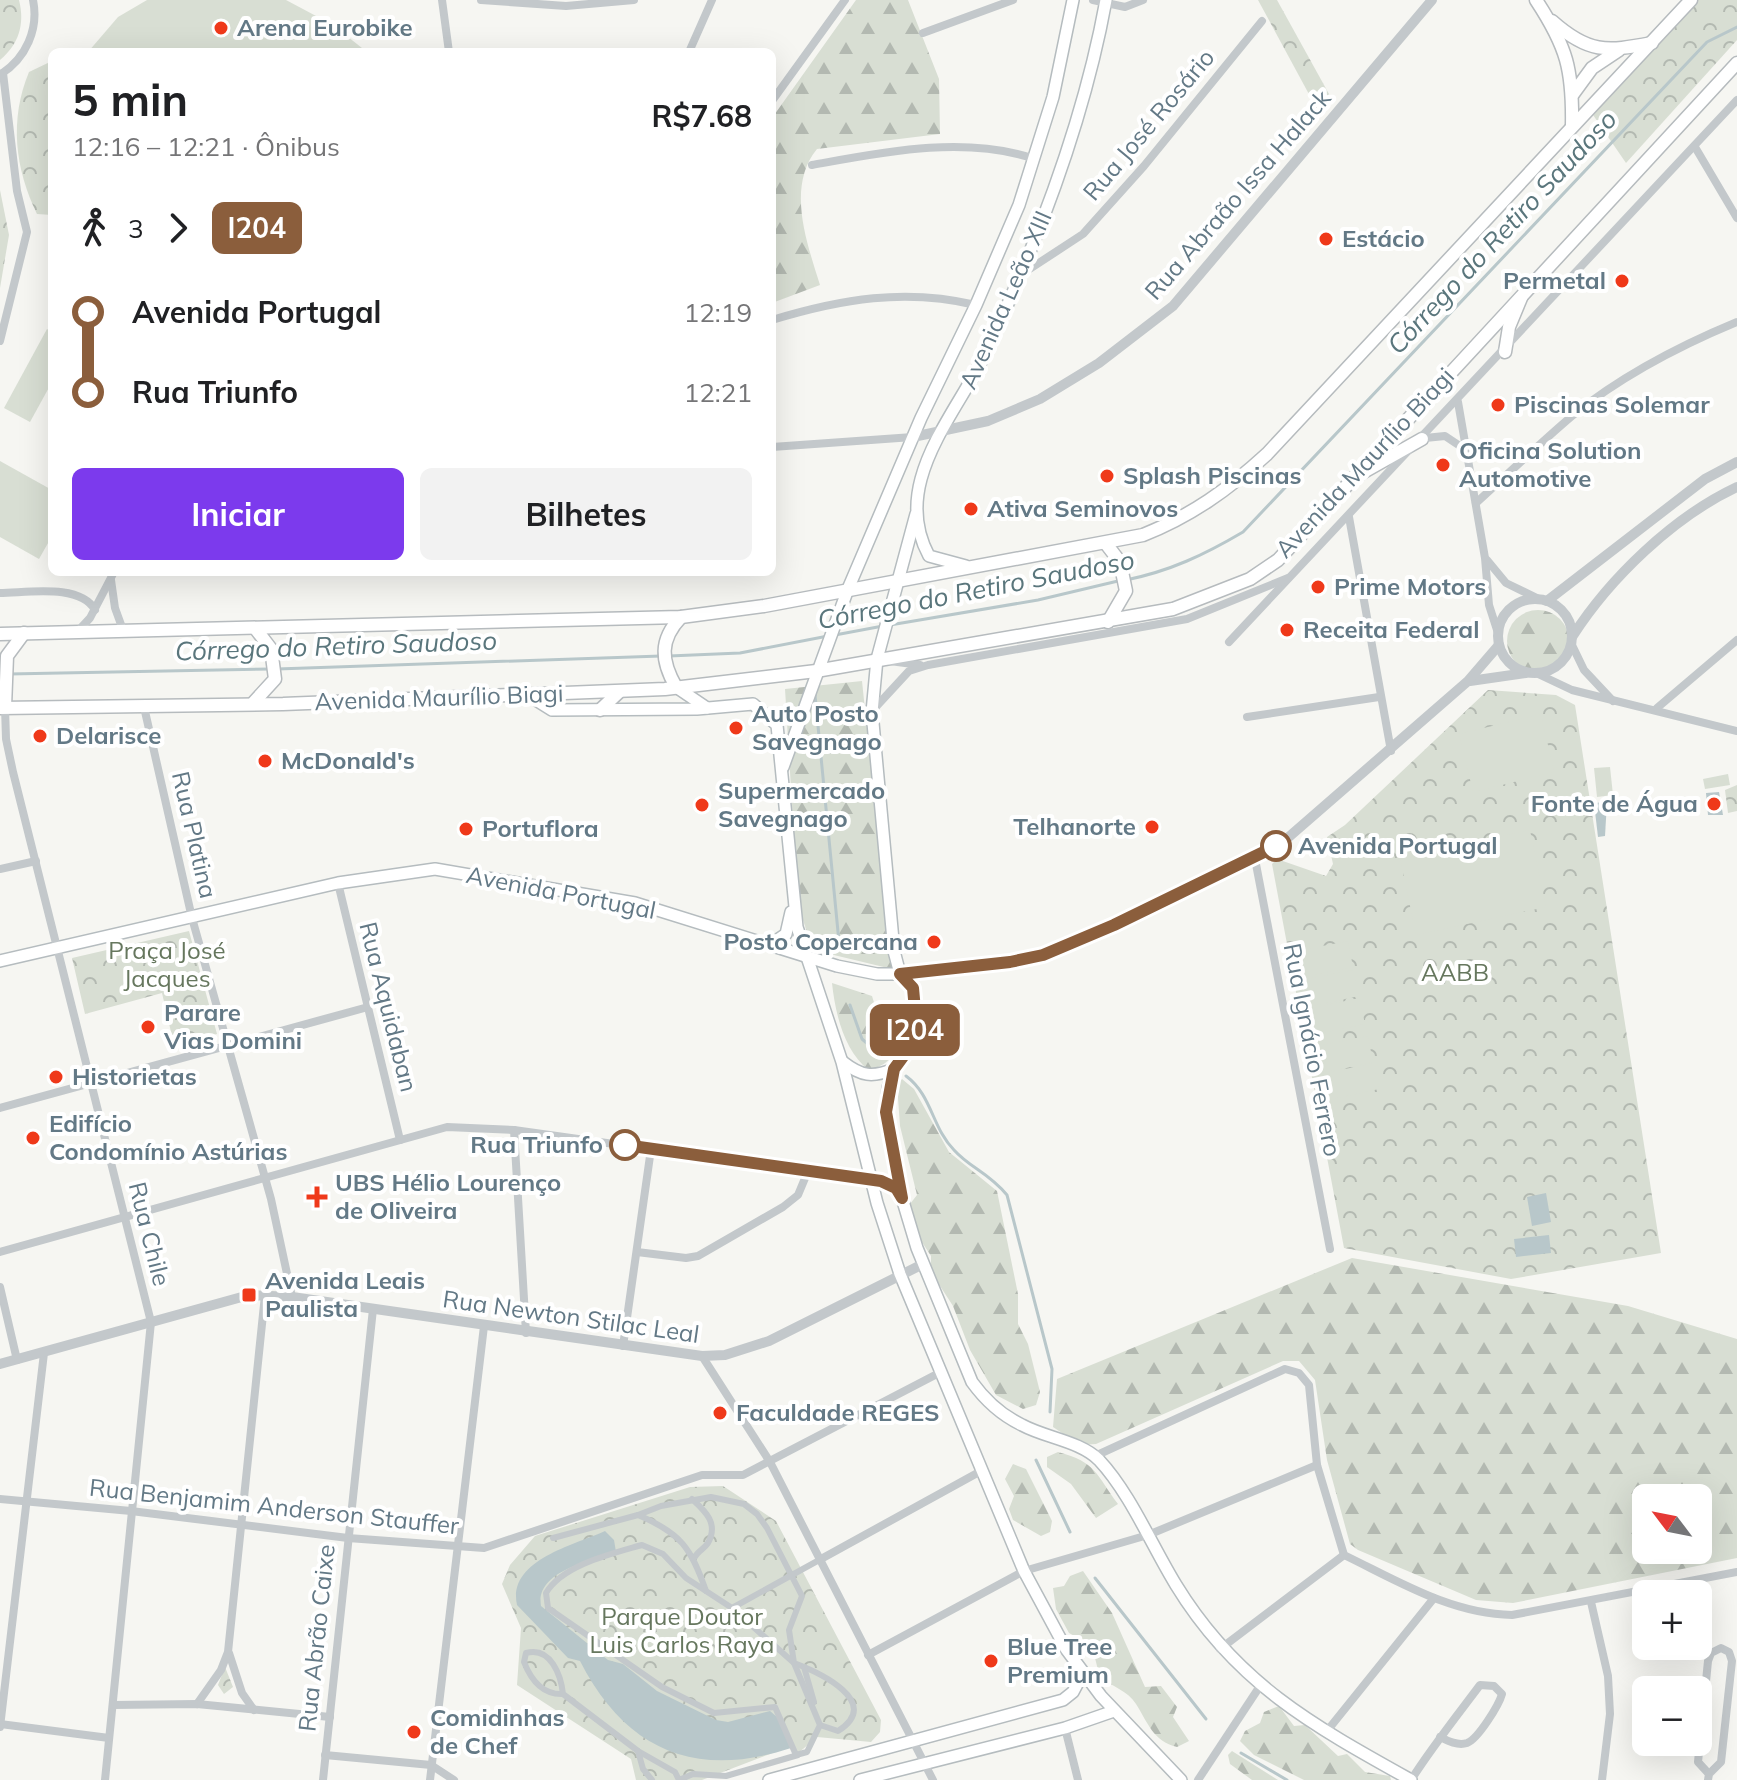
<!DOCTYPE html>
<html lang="pt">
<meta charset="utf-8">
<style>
body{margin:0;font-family:Mulish,sans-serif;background:#f2f2f2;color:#202124;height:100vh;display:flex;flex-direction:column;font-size:30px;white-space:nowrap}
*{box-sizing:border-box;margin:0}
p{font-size:26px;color:#757577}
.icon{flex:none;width:44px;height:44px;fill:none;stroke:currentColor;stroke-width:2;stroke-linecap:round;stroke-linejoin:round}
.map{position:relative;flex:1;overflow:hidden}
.panel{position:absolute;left:48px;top:48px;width:728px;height:528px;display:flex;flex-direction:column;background:#fff;border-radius:12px;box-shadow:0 8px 32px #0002}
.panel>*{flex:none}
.badge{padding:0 16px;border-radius:12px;font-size:28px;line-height:52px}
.needle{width:52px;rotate:302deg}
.tools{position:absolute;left:1632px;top:1484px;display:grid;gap:16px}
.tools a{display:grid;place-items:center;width:80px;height:80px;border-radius:12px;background:#fff;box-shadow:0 8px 32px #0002;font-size:40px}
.map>.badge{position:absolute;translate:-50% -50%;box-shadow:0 0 0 4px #fff}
.legs{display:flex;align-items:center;gap:12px;height:88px;padding:0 24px;font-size:26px}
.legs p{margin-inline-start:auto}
.headline{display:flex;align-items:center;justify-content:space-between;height:136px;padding:0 24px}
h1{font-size:44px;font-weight:700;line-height:60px}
.primary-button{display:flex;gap:16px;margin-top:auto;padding:16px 24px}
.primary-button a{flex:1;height:92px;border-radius:12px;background:#7c3aed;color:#fff;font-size:32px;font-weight:700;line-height:92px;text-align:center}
.primary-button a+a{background:#f2f2f2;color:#202124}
ul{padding:0 24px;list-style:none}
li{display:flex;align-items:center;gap:28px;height:80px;font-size:30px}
li i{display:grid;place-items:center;width:12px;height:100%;margin:0 10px;background:currentColor}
li i::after{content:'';width:20px;height:20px;margin:-10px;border:6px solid;border-radius:50%;background:#fff}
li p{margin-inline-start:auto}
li:first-child i{background:linear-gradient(#0000 50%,currentColor 0)}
li:last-child i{background:linear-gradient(currentColor 50%,#0000 0)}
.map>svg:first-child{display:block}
.forest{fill:url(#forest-firs);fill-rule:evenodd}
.park{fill:url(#park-crowns)}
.pitch{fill:#d8ded3}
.water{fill:#b8c7ca}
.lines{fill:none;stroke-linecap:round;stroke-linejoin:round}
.stream{stroke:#b8c7ca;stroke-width:3}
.secondary-casing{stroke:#b5bcbf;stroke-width:14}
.primary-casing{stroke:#b6bbbe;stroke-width:15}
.pedestrian{stroke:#c3c8cb;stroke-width:6}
.minor{stroke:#c3c8cb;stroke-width:8}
.tertiary{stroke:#c3c8cb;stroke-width:10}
.secondary{stroke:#fff;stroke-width:11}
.primary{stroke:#fff;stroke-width:12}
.line-1-casing{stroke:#fff;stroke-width:18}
.line-1{stroke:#8b5e3c;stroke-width:12}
.poi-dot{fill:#ef391a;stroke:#fff;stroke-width:3}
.stop-1-dot{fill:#fff;stroke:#8b5e3c;stroke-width:4}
.labels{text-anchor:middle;stroke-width:8;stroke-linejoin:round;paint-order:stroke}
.poi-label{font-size:24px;font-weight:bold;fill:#637986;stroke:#fff;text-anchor:start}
.street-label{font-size:24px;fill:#637986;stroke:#fff}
.stop-label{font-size:24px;font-weight:bold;fill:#637986;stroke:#fff;text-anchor:start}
.park-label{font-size:24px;fill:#66775e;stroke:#fff}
.water-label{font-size:26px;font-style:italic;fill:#5a767c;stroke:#fff}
</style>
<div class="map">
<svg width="1737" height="1780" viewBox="0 0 1737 1780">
<defs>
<pattern id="forest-firs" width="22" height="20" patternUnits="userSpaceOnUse" patternTransform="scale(2)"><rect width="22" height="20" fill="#d8ded3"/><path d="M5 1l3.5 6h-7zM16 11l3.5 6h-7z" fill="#b3b9b1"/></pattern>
<pattern id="park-crowns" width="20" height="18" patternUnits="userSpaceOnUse" patternTransform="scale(2)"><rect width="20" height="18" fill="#d8ded3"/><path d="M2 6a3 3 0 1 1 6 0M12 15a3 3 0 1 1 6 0" fill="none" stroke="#b3b9b1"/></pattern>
</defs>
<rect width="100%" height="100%" fill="#f6f6f2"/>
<!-- forest -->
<g class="forest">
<path d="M856 0H908L939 79 940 134 817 149C786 187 807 243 820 285L772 303V118Z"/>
<circle cx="1538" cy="641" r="31"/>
<polygon points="862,681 892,969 813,950 798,905 785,689"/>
<path d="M832 983 872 996 880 1022 901 1019 905 1025C898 1048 894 1064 869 1070 844 1052 835 1012 832 983Z"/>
<polygon points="902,1079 914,1089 949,1152 997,1191 1018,1294 1018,1324 1028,1344 1040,1392 1036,1405 1023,1409 996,1395 970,1350 953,1306 931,1272 931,1256 918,1236 910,1204 917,1195 900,1126 897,1084"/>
<path d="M1352 1258 1628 1306 1737 1339V1558L1513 1603 1476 1600 1358 1550 1350 1544 1327 1460 1315 1380 1299 1361H1283L1096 1444 1080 1445 1053 1427 1057 1379ZM1646 1498H1698V1550H1646Z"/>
<path d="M1058 1452C1097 1462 1096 1475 1118 1504L1096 1518 1071 1484 1047 1467V1457Z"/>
<polygon points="1013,1464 1026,1469 1052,1521 1050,1532 1041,1536 1013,1520 1009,1509 1014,1496 1005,1479"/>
<path d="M1083 1571 1112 1613 1145 1687 1161 1686 1177 1707 1173 1717 1189 1741 1177 1747C1153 1741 1148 1723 1136 1704 1128 1691 1112 1686 1100 1678L1095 1658 1084 1651 1078 1638 1069 1633 1056 1609 1053 1588 1064 1586 1070 1576Z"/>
<polygon points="1279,1706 1294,1726 1305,1725 1338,1756 1347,1754 1365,1772 1390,1776 1391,1780 1304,1780 1254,1755 1240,1741 1245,1731 1260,1723 1264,1712"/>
<polygon points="1232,1751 1278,1780 1252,1780 1230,1764 1228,1755"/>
</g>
<!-- park -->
<g class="park">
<path d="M0 0H19C25 24 19 44 0 60Z"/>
<polygon points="1258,0 1277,0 1329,94 1317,109"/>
<polygon points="1695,0 1737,0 1737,40 1626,163 1591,112"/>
<path d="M52 61V215L37 214C15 169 9 120 29 72Z"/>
<polygon points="0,190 9,235 0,288"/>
<polygon points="1488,690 1556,695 1575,705 1661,1253 1511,1279 1344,1248 1272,864 1277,859 1326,876 1333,864 1327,837 1345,825"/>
<polygon points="1737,785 1737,811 1728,813 1725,790"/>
<polygon points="189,931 217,1034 174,1045 162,993 85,1014 72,958"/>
<polygon points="723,1486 776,1521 881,1720 880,1732 871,1742 817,1737 796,1755 791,1746 702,1780 636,1780 631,1759 517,1685 521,1628 502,1584 510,1565 535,1536 690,1487"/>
<polygon points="225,1667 233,1687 224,1694 218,1685"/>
</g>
<!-- pitch -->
<g class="pitch">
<polygon points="147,0 286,0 333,25 367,52 88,52 118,17"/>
<polygon points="47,329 52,332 52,382 30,422 4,408"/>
<polygon points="0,461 52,490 52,536 39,559 0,537"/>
<polygon points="1541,714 1554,772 1473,792 1459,734"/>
<polygon points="1610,767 1613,795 1597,797 1594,768"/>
<polygon points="1728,774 1730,785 1705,789 1703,779"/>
<polygon points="1530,830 1546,907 1416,935 1400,858"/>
<polygon points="1348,941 1353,967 1302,977 1297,951"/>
<polygon points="1353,970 1359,996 1308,1007 1302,980"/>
<polygon points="1359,998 1365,1024 1313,1035 1308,1009"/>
<polygon points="1368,1036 1373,1062 1322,1073 1317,1046"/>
<polygon points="1373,1063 1379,1089 1328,1100 1322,1074"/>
</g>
<!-- water -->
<g class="water">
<polygon points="1719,792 1723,815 1708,815 1706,793"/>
<polygon points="1607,802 1605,836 1598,837 1594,803"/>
<polygon points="1546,1193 1551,1222 1532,1226 1527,1197"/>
<polygon points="1549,1235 1551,1253 1516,1257 1514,1239"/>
<path d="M605 1531 614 1540 616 1552C591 1561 535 1571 541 1606L608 1660 623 1664 657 1691 716 1720 728 1722 770 1711 777 1717 791 1748C694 1780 625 1749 580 1661L568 1658 517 1605C507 1560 575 1545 605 1531Z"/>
</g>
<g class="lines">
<!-- stream -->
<g class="stream">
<path d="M1126 580C1170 571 1204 555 1243 532L1707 42 1737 27"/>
<polyline points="890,625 1038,600 1118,581"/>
<polyline points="835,635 883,626"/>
<polyline points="669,656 740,653 828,636"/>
<polyline points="277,669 661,656"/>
<polyline points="9,674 270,669"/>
<polyline points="815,695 839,942"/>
<polyline points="850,1005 862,1039 869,1045"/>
<path d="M906 1076C932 1095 932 1128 954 1150 970 1168 988 1172 1007 1195L1052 1369 1050 1412"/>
<polyline points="1036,1460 1070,1532"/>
<polyline points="1095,1578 1206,1719"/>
<polyline points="1241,1753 1287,1780"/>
</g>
<defs>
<g id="secondary">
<path d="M916 514 877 659 872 712 894 951 900 974 913 988 916 1021 913 1043 894 1069 888 1088 886 1112 890 1137 902 1198 917 1248 972 1382C985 1400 1001 1415 1022 1425 1046 1438 1080 1441 1099 1460 1130 1493 1152 1546 1176 1585 1236 1683 1312 1725 1411 1780"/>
<path d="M966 566 929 556C916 532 914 505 921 479 933 434 967 393 987 350 1039 239 1084 121 1106 0"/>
<polyline points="676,687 707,708"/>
<polyline points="528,695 552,710 697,709 753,704 777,725 797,927 842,1062 877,1203 900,1274 1024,1571 1066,1649 1101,1696 1181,1780"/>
<polyline points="783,767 848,589 921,418 976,305 1019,205 1053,97 1073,0"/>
<polyline points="770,945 786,934 791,912"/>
<polyline points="0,961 338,883 435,869 635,903 837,966 877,974 900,974"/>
<path d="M843 1062C861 1076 872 1078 894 1069"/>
<polyline points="871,1180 888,1182 899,1194"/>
<polyline points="769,1780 1063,1700 1073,1692 1083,1673"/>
<polyline points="860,1780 1065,1728 1114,1711"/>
</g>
<g id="primary">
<path d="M1536 0C1567 47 1573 70 1572 126"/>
<path d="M1552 21C1588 53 1606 52 1652 43"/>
<polyline points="1573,94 1592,68 1619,50"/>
<polyline points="1505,352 1509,327 1521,298"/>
<polyline points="1360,474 1422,439"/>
<polyline points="1107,545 1120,562 1126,591 1108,622"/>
<path d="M0 634 681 617 764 606 1143 535C1191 516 1229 489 1267 454L1691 0"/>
<path d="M676 687C661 661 659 640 681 617"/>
<polyline points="254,702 275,679 271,649 255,628"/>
<polyline points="5,707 7,656 24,633"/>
<polyline points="0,708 283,704 665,689 816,671 1173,609 1250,579 1278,560 1737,63"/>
<polyline points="600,710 618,693"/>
</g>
</defs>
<!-- secondary casing -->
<use href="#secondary" class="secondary-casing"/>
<!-- primary casing -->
<use href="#primary" class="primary-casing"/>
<!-- pedestrian -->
<g class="pedestrian">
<path d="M692 1499C705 1511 719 1523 708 1543 704 1549 698 1551 695 1557"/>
<path d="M638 1515 661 1506 711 1497 744 1504 757 1514 767 1528 802 1596 789 1630 794 1663C818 1672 884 1702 838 1731L820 1725"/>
<path d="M553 1538 638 1515C681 1533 691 1548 706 1591"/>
<path d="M732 1608 794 1663 820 1725 807 1752 796 1755 775 1707 714 1713 662 1687 548 1608 546 1593C563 1565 611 1554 642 1545L663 1554 686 1578 732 1608 821 1559"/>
<polyline points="804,1667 814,1702"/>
<path d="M563 1694C542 1695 531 1680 524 1662L526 1653C551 1646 561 1676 563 1694L638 1751 675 1772 679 1780 693 1774 726 1776 798 1755"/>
<polyline points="638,1751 643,1769 652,1780"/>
</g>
<!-- minor -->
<g class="minor">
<polyline points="442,0 449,52"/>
<polyline points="481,0 566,6 634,0"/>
<polyline points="1093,0 1125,7 1143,0"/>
<polyline points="923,33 1013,0"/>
<polyline points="689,52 712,0"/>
<path d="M1 74C26 58 39 29 33 0"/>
<polyline points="772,101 845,0"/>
<polyline points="1695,147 1737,218"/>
<path d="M812 165C883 152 965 135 1035 159"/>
<polyline points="1022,274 1083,234 1144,166 1262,21"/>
<path d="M772 320C841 299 905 288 976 305"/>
<polyline points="0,341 27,232 17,191 3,73"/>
<polyline points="1458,402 1485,558 1489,605 1498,633"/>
<polyline points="1425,438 1445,436 1463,448"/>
<polyline points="772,447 913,437"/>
<path d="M1476 503C1508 474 1539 444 1572 416 1620 377 1679 346 1737 322"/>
<polyline points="1349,517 1391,751"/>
<polyline points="1487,560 1506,583 1539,599"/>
<polyline points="111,580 115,608 123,630"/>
<path d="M0 593C26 593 80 583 95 610"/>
<polyline points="78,631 90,618 114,572"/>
<polyline points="1229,642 1737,100"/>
<polyline points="1571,643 1584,670 1613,701"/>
<polyline points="890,661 920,665"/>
<polyline points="1536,673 1572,690 1737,731"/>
<polyline points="5,707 6,739 13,772 151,1322 105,1780"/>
<polyline points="144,707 192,918 271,1199 292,1297"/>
<polyline points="1657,708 1737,640"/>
<polyline points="873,710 909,671 928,665 1187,619 1288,578"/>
<polyline points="1247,717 1379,697"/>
<polyline points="1255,859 1330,1249"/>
<polyline points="0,869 36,861"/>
<polyline points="338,883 400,1140"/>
<polyline points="0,1108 368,1007"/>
<polyline points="514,1130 526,1333"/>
<polyline points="0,1252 447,1127 514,1130 871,1180"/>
<polyline points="637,1252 686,1258 698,1256 783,1207 798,1195 808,1171"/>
<polyline points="0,1287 17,1360"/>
<polyline points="623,1346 651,1149"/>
<polyline points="702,1356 770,1462 933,1780"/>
<path d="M1095 1456 1285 1369 1299 1373 1309 1385 1317 1465 1344 1555C1398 1581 1451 1614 1512 1615L1737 1572"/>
<polyline points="0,1499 131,1511 348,1538 484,1548 702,1475 743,1475 939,1373"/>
<polyline points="821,1559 981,1471"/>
<polyline points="1591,1602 1608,1676 1610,1714 1602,1780"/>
<polyline points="1220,1649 1344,1555"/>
<polyline points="229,1653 242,1693 254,1710"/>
<polyline points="868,1655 1024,1571 1148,1535 1317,1465"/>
<polyline points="197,1704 221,1670 228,1652 265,1295"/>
<polyline points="113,1705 197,1704 330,1717"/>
<polyline points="0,1724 109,1738"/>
<polyline points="0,1727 44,1353"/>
<polyline points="1065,1728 1078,1780"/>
<polyline points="1327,1731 1434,1598"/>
<polyline points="325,1755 431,1765 454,1780"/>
<polyline points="323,1780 373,1309"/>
<polyline points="430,1780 484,1326"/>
<polyline points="1198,1780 1260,1686"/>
<path d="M1411 1780C1432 1747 1456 1717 1480 1685L1494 1686 1502 1694C1499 1705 1478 1739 1467 1743 1458 1746 1448 1741 1440 1737"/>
<polyline points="1708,1780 1709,1774 1721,1762 1732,1661 1729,1652 1721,1648 1711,1653 1708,1661 1698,1762 1709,1774"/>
</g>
<!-- tertiary -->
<g class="tertiary">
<polyline points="913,437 988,421 1040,399 1099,363 1173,306 1432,0"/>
<circle cx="1535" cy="636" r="37"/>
<polyline points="1547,601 1705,479 1737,462"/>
<path d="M1572 637C1610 578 1673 517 1737 487"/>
<polyline points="1470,681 1526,673"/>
<polyline points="900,974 1010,962 1043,955 1255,859 1283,842 1468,681 1499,645"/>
<polyline points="0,1364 249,1295 292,1297 702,1356 725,1355 769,1341 923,1264"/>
</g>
<!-- secondary -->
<use href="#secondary" class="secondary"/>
<!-- primary -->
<use href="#primary" class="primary"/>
</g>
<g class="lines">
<defs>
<polyline id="line-1" points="625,1145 881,1181 896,1188 902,1198 886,1112 894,1069 913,1043 916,1021 913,988 900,974 1010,962 1043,955 1114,925 1276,846"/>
</defs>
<!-- line-1 casing -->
<use href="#line-1" class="line-1-casing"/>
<!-- line-1 -->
<use href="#line-1" class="line-1"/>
</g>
<!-- markers -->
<g class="poi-dot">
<circle cx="221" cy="28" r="8"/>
<circle cx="1326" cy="239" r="8"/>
<circle cx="1622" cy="281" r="8"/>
<circle cx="1498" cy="405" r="8"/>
<circle cx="1443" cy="465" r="8"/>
<circle cx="1107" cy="476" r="8"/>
<circle cx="971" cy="509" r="8"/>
<circle cx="1318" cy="587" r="8"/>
<circle cx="1287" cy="630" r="8"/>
<circle cx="736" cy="728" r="8"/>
<circle cx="40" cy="736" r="8"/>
<circle cx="265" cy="761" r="8"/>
<circle cx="1714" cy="804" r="8"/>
<circle cx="702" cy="805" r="8"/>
<circle cx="1152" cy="827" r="8"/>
<circle cx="466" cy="829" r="8"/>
<circle cx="934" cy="942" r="8"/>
<circle cx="148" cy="1027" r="8"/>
<circle cx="56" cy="1077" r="8"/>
<circle cx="33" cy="1138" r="8"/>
<path d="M313 1185h8v8h8v8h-8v8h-8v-8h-8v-8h8z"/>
<rect x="241" y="1287" width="16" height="16" rx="4"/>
<circle cx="720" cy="1413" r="8"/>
<circle cx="991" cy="1661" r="8"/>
<circle cx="414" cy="1732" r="8"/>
</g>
<g class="stop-1-dot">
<circle cx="1276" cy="846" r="14"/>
<circle cx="625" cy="1145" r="14"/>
</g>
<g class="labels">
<!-- poi labels -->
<g class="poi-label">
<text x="237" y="36">Arena Eurobike</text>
<text x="1342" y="247">Estácio</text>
<text x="1606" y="289" text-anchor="end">Permetal</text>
<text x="1514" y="413">Piscinas Solemar</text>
<text x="1459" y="459">Oficina Solution<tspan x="1459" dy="28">Automotive</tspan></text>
<text x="1123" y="484">Splash Piscinas</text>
<text x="987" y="517">Ativa Seminovos</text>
<text x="1334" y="595">Prime Motors</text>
<text x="1303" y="638">Receita Federal</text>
<text x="752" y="722">Auto Posto<tspan x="752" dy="28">Savegnago</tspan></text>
<text x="56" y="744">Delarisce</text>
<text x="281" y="769">McDonald's</text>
<text x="718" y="799">Supermercado<tspan x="718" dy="28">Savegnago</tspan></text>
<text x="1698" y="812" text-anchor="end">Fonte de Água</text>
<text x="1136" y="835" text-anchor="end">Telhanorte</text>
<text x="482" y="837">Portuflora</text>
<text x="918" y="950" text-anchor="end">Posto Copercana</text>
<text x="164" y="1021">Parare<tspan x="164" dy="28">Vias Domini</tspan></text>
<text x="72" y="1085">Historietas</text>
<text x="49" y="1132">Edifício<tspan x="49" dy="28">Condomínio Astúrias</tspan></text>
<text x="335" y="1191">UBS Hélio Lourenço<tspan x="335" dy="28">de Oliveira</tspan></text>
<text x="265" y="1289">Avenida Leais<tspan x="265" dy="28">Paulista</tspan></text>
<text x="736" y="1421">Faculdade REGES</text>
<text x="1007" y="1655">Blue Tree<tspan x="1007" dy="28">Premium</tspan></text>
<text x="430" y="1726">Comidinhas<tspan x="430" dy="28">de Chef</tspan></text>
</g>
<!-- street labels -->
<g class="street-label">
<text transform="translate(1149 125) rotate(-50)" y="8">Rua José Rosário</text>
<text transform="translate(1238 195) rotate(-49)" y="8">Rua Abraão Issa Halack</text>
<text transform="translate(1006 300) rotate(-66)" y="8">Avenida Leão XIII</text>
<text transform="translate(1365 463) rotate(-47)" y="8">Avenida Maurílio Biagi</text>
<text transform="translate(439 698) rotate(-2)" y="8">Avenida Maurílio Biagi</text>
<text transform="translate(194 835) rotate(77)" y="8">Rua Platina</text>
<text transform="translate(561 893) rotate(11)" y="8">Avenida Portugal</text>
<text transform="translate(388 1007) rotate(76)" y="8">Rua Aquidaban</text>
<text transform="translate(1312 1050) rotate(79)" y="8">Rua Ignácio Ferrero</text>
<text transform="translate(149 1234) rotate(76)" y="8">Rua Chile</text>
<text transform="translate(571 1317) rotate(8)" y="8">Rua Newton Stilac Leal</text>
<text transform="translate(274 1507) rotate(6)" y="8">Rua Benjamim Anderson Stauffer</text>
<text transform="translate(317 1638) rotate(-84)" y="8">Rua Abrão Caixe</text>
</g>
<!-- stop labels -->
<g class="stop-label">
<text x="1298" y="854">Avenida Portugal</text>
<text x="603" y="1153" text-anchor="end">Rua Triunfo</text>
</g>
<!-- park labels -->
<g class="park-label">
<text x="167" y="959">Praça José<tspan x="167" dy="28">Jacques</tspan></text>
<text x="1455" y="981">AABB</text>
<text x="682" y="1625">Parque Doutor<tspan x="682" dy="28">Luis Carlos Raya</tspan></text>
</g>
<!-- water labels -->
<g class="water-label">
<text transform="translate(1502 232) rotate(-47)" y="9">Córrego do Retiro Saudoso</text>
<text transform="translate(976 590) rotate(-11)" y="9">Córrego do Retiro Saudoso</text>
<text transform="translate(336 646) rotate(-2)" y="9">Córrego do Retiro Saudoso</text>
</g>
</g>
</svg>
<div class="tools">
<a><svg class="needle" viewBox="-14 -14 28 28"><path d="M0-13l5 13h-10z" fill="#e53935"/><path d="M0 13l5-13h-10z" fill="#757577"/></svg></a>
<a>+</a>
<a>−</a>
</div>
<b class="badge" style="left:915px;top:1030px;background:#8b5e3c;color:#fff">I204</b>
<section class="panel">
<div class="headline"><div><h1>5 min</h1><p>12:16 – 12:21 · Ônibus</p></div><b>R$7.68</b></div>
<div class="legs"><svg class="icon" aria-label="walk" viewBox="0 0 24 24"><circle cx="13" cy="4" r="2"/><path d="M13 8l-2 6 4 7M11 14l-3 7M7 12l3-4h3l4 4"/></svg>3<svg class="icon" aria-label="forward" viewBox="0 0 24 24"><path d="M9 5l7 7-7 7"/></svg><b class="badge" style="background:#8b5e3c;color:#fff">I204</b></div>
<ul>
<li><i style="color:#8b5e3c"></i><b>Avenida Portugal</b><p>12:19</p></li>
<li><i style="color:#8b5e3c"></i><b>Rua Triunfo</b><p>12:21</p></li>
</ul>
<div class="primary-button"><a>Iniciar</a><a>Bilhetes</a></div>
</section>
</div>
